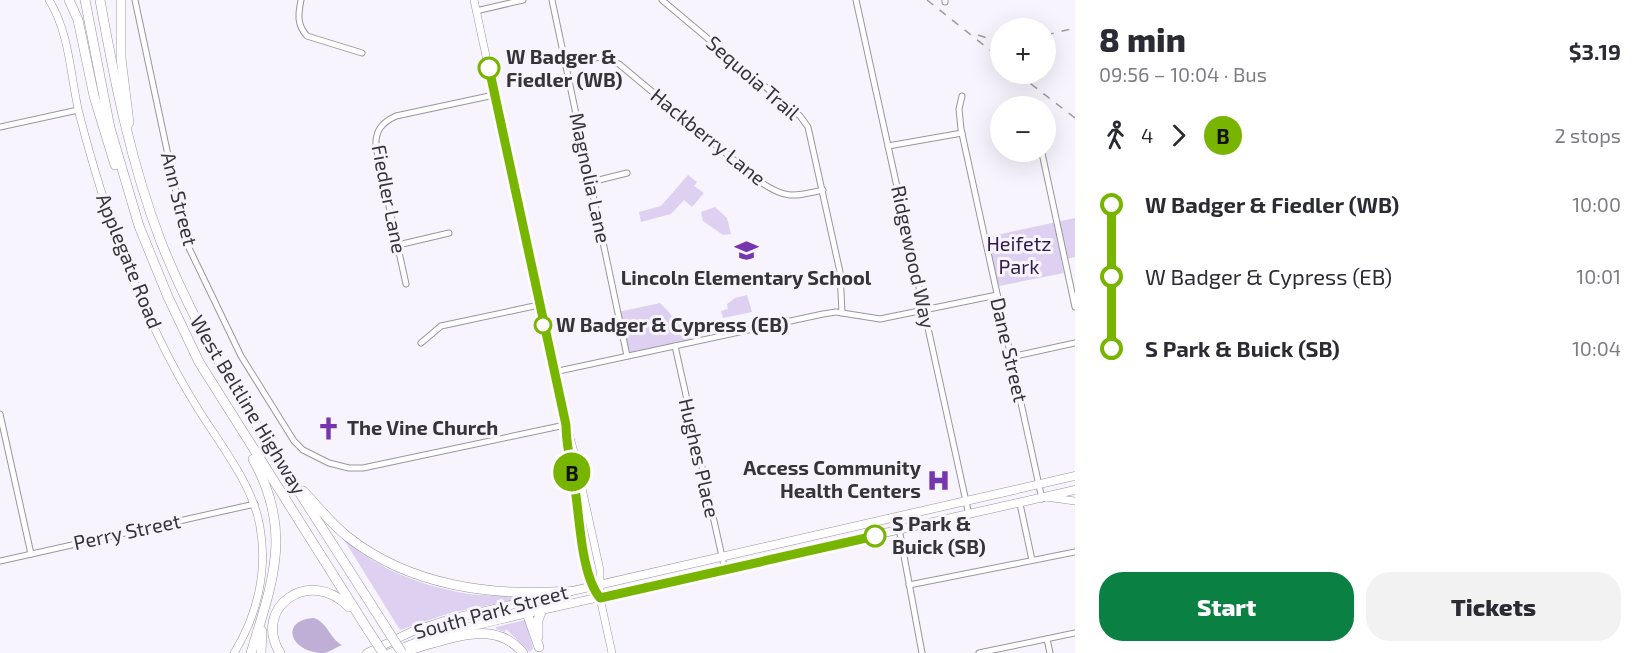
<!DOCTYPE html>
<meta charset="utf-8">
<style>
body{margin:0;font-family:"Exo 2",sans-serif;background:#f2f2f3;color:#2b2b33;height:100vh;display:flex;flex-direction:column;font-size:22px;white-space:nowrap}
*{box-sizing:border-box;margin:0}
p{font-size:20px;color:#7c7c81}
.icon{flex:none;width:33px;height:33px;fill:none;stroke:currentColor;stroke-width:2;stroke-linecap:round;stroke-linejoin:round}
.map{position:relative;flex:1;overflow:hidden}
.details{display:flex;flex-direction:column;background:#fff;width:570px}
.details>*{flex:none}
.badge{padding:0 12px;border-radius:20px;font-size:21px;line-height:39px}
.tools{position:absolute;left:990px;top:18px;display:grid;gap:12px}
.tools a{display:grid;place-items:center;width:66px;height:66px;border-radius:50%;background:#fff;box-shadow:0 6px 24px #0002;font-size:30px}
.map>.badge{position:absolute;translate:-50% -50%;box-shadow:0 0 0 3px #fff}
.legs{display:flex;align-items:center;gap:9px;height:66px;padding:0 24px;font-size:20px}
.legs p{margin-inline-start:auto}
.overview{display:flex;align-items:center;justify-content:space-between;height:102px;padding:0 24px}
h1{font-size:33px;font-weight:800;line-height:45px}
.action{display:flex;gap:12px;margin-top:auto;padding:12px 24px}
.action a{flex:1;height:69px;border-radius:24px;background:#0b8043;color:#fff;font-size:24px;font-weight:800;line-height:69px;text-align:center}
.action a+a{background:#f2f2f3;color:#2b2b33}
ul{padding:0 24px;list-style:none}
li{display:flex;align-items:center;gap:21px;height:72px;font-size:22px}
li i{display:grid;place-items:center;width:9px;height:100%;margin:0 8px;background:currentColor}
li i::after{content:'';width:15px;height:15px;margin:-8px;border:4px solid;border-radius:50%;background:#fff}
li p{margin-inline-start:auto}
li:first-child i{background:linear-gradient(#0000 50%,currentColor 0)}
li:last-child i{background:linear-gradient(currentColor 50%,#0000 0)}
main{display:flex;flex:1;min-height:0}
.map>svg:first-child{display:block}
.green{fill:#ded0f1}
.water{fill:#bfafd7}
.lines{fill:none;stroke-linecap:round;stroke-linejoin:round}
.street-casing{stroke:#99959f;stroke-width:7}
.secondary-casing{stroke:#99959f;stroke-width:8}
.primary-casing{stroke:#99959f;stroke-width:9}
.highway-casing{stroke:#99959f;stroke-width:10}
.street{stroke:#fff;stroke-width:5}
.secondary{stroke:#fff;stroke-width:7}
.primary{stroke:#fff;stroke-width:8}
.highway{stroke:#fff;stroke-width:9}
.rail{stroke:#9d9aa1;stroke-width:1.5;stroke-dasharray:8 8;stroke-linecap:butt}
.highway-bridge-casing{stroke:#99959f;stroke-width:10;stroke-linecap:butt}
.highway-bridge{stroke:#fff;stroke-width:9}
.line-1-casing{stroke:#fff;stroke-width:14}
.line-1{stroke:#78b500;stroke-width:9}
.stop-1-dot{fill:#fff;stroke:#78b500;stroke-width:3}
.labels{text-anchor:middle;stroke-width:6;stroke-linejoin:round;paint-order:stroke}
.stop-label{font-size:20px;font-weight:bold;fill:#353438;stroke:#f8f4fd;text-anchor:start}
.street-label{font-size:20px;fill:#353438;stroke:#f8f4fd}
.park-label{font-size:20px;fill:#331b4c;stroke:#f8f4fd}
.poi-label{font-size:20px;font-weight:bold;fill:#353438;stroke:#f8f4fd}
</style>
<main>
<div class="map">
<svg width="1075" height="653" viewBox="0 0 1075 653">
<rect width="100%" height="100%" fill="#f8f4fd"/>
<!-- green -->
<g class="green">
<polygon points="688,175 697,182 694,186 704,193 692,207 684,200 671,214 641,222 639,212 661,206"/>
<polygon points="715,207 727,218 731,234 723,235 703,221 701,212"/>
<polygon points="1075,218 1075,257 1061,260 1064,273 999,286 987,237"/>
<polygon points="747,295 752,312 723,318 721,311 728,309 727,304 735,298"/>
<polygon points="660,303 669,312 676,323 685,329 693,342 627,356 618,312"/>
<path d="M343 538C378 570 422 586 469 594 483 596 508 594 519 599L450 613 400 630Z"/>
<polygon points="525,620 533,648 530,652 506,629 505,632 496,629 496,627"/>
</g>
<!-- water -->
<path class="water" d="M314 618C328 623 330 639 342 645 336 647 330 652 324 653 290 653 279 620 314 618Z"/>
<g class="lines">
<defs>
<g id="street">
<polyline points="135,0 185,235 189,248 241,356 294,441 303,450 329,463 349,468 363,468 565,425"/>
<path d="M301 0C298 15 297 25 307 36L362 53"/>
<polyline points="552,0 627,356"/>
<polyline points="662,0 800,116 808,127 840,272 842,313"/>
<polyline points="856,0 969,515"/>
<polyline points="945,0 945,2"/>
<polyline points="476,11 523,0"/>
<path d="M565 64 600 57 619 64 759 181C785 199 792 197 823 190"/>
<polyline points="962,96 959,109 961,129 1042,499"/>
<polyline points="0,127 78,110"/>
<polyline points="888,146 962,133"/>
<polyline points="1042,153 1075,307"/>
<polyline points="591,182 627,173"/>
<polyline points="398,245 449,233"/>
<path d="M406 284 376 147C375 131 381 123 396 116L494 95"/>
<polyline points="421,343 441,326 539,305"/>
<polyline points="675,346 725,570"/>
<polyline points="1011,357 1075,343"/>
<polyline points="554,372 823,314 836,312 880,319 997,295"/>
<polyline points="0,414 31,554"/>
<polyline points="1020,504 1032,560"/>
<polyline points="897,518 922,653"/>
<polyline points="0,561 255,504"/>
<polyline points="909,585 1075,552"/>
<polyline points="1047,639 1050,653"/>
<polyline points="979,653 1075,633"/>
</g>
<g id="secondary">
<path d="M49 0C70 34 70 75 79 113 94 171 111 227 134 282 151 323 171 365 195 404 217 441 253 483 260 527 268 571 257 616 234 653"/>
<polyline points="474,0 559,398 574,452 600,570 600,598 612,653"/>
<polyline points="566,434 581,538 591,582 600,598"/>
<polyline points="1046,497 1075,501"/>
</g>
<g id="primary">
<polyline points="367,653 411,632 450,619 1075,476"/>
<polyline points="390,653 432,636 498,620 1075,490"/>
</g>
<g id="highway">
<polyline points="69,0 78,20 94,96 115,165"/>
<polyline points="85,0 110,128 139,226 168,297 199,362 368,630"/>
<path d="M100 0C115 83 131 164 161 242 193 323 238 397 285 470 318 521 350 572 383 623"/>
<polyline points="121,0 121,58 129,123"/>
<path d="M303 491C318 506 331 524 348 537 410 586 493 597 570 591"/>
<polyline points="519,604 527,613 539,647"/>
<polyline points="538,637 538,620 542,610"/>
<path d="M251 653C273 580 293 531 253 459"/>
<polyline points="261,653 262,631"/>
<path d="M280 653C252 608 309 566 349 607"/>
<path d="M403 653C416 647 430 644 444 640 473 632 502 627 523 653"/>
</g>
</defs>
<!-- street casing -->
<use href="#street" class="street-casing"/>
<!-- secondary casing -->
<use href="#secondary" class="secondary-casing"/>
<!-- primary casing -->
<use href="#primary" class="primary-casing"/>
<!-- highway casing -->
<use href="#highway" class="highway-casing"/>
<!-- street -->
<use href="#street" class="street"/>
<!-- secondary -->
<use href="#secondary" class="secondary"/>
<!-- primary -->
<use href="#primary" class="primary"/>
<!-- highway -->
<use href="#highway" class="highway"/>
<!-- rail -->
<g class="rail">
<polyline points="927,0 1000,58"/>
<polyline points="978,35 1000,42"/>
<polyline points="1046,35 1075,28"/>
<polyline points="1018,74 1075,118"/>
</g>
<defs>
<g id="highway-bridge">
<polyline points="383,623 402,653"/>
<polyline points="368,630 383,653"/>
</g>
</defs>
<!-- highway-bridge casing -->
<use href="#highway-bridge" class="highway-bridge-casing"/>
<!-- highway-bridge -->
<use href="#highway-bridge" class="highway-bridge"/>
</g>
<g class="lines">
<defs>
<path id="line-1" d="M489 68 566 425C566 447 572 468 575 489 580 519 581 575 600 598L875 536"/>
</defs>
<!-- line-1 casing -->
<use href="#line-1" class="line-1-casing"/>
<!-- line-1 -->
<use href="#line-1" class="line-1"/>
</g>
<!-- icons -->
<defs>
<symbol id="school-bare" viewBox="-9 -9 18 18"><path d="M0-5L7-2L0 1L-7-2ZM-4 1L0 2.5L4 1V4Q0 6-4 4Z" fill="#7437ad" stroke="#f8f4fd" stroke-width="2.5" paint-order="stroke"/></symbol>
<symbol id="church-bare" viewBox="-9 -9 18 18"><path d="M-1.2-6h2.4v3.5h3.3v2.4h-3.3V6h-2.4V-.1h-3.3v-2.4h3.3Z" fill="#7437ad" stroke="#f8f4fd" stroke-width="2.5" paint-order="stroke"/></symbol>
<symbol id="hospital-bare" viewBox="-9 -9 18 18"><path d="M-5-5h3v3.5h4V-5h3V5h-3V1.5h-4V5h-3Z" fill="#7437ad" stroke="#f8f4fd" stroke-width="2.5" paint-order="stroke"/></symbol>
</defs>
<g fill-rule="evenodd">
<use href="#school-bare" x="730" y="234" width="33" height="33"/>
<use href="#church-bare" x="312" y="412" width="33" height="33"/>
<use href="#hospital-bare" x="922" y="464" width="33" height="33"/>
</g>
<!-- markers -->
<g class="stop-1-dot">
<circle cx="489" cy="68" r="10"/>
<circle cx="543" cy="325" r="8"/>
<circle cx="875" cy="536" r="10"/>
</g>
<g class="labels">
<!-- stop labels -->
<g class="stop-label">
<text x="506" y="64">W Badger &amp;<tspan x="506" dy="23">Fiedler (WB)</tspan></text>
<text x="556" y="332">W Badger &amp; Cypress (EB)</text>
<text x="892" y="531">S Park &amp;<tspan x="892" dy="23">Buick (SB)</tspan></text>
</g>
<!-- street labels -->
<g class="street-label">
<text transform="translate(753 78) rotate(41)" y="7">Sequoia Trail</text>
<text transform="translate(708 137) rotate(39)" y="7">Hackberry Lane</text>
<text transform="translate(590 178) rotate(78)" y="7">Magnolia Lane</text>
<text transform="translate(179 199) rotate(76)" y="7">Ann Street</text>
<text transform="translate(389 199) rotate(79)" y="7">Fiedler Lane</text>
<text transform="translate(913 257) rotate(78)" y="7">Ridgewood Way</text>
<text transform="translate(129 261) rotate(68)" y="7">Applegate Road</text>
<text transform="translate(1009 350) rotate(77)" y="7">Dane Street</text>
<text transform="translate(248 405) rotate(59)" y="7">West Beltline Highway</text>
<text transform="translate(699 458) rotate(77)" y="7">Hughes Place</text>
<text transform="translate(127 532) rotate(-12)" y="7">Perry Street</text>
<text transform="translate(491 612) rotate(-15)" y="7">South Park Street</text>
</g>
<!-- park labels -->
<g class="park-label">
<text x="1019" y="251">Heifetz<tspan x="1019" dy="23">Park</tspan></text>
</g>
<!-- poi labels -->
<g class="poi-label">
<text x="746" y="285">Lincoln Elementary School</text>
<text x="347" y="435" text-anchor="start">The Vine Church</text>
<text x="921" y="475" text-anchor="end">Access Community<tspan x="921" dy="23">Health Centers</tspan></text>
</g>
</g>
</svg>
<div class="tools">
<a>+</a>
<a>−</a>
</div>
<b class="badge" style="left:572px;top:472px;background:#78b500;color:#111">B</b>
</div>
<section class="details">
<div class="overview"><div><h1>8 min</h1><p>09:56 – 10:04 · Bus</p></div><b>$3.19</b></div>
<div class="legs"><svg class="icon" aria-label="walk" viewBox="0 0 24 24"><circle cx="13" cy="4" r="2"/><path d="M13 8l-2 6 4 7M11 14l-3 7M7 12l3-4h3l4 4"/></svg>4<svg class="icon" aria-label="forward" viewBox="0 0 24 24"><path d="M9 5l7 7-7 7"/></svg><b class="badge" style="background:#78b500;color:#111">B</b><p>2 stops</p></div>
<ul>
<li><i style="color:#78b500"></i><b>W Badger &amp; Fiedler (WB)</b><p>10:00</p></li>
<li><i style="color:#78b500"></i><span>W Badger &amp; Cypress (EB)</span><p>10:01</p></li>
<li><i style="color:#78b500"></i><b>S Park &amp; Buick (SB)</b><p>10:04</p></li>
</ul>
<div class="action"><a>Start</a><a>Tickets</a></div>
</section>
</main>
